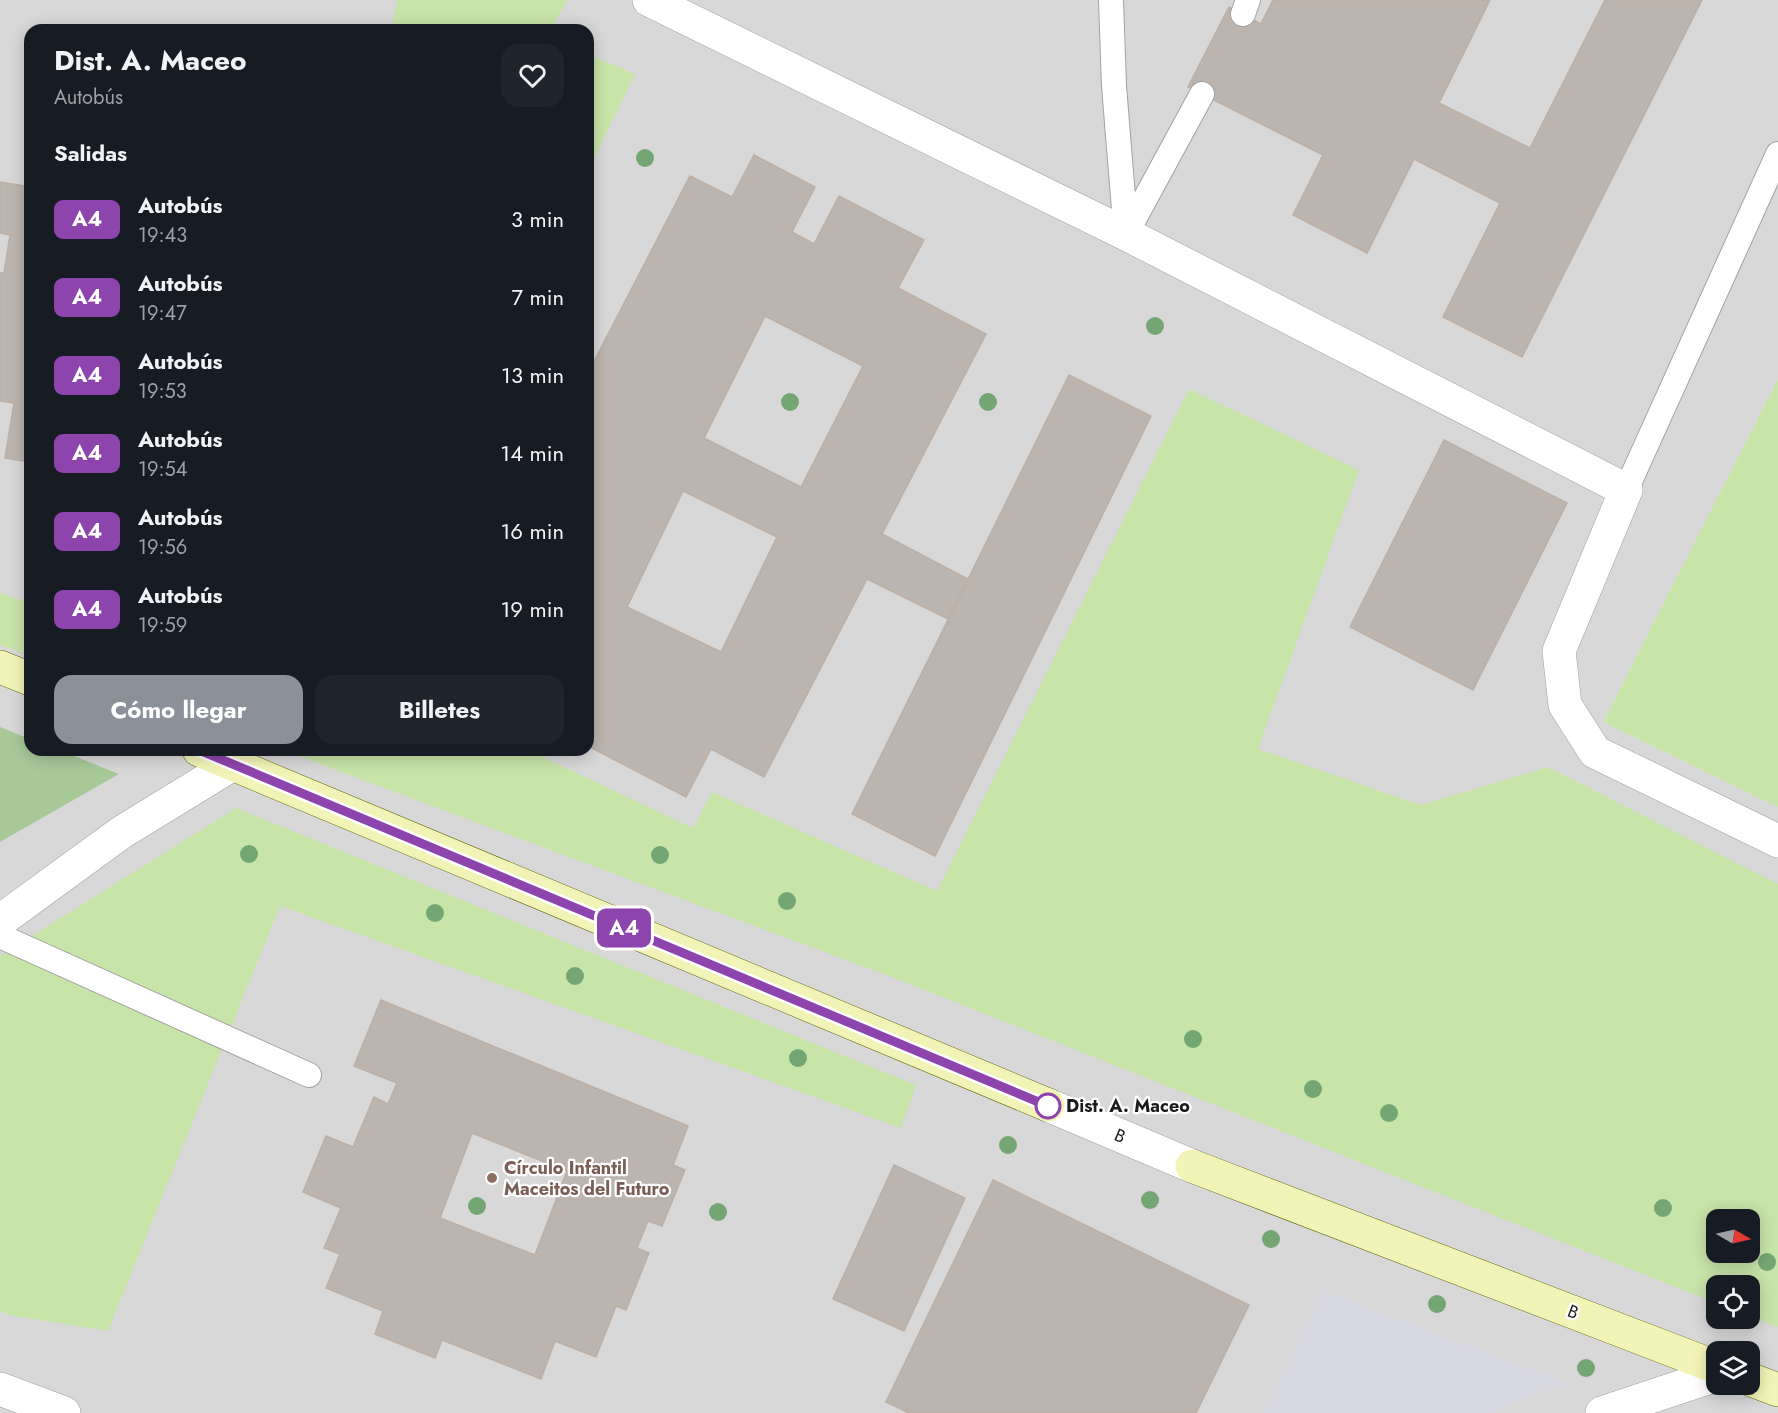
<!DOCTYPE html>
<html lang="es">
<meta charset="utf-8">
<style>
body{margin:0;font-family:Jost,sans-serif;background:#20242c;color:#f1f3f6;height:100vh;display:flex;flex-direction:column;font-size:22px;white-space:nowrap}
*{box-sizing:border-box;margin:0}
p{font-size:20px;color:#9ea1a6}
.icon{flex:none;width:33px;height:33px;fill:none;stroke:currentColor;stroke-width:2;stroke-linecap:round;stroke-linejoin:round}
.map{position:relative;flex:1;overflow:hidden}
.sheet{position:absolute;left:24px;top:24px;width:570px;height:732px;display:flex;flex-direction:column;background:#171b24;border-radius:18px;box-shadow:0 3px 15px #0003}
.sheet>*{flex:none}
.badge{padding:0 12px;border-radius:9px;font-size:21px;line-height:39px}
.needle{width:39px;rotate:99deg}
.fabs{position:absolute;left:1706px;top:1209px;display:grid;gap:12px}
.fabs a{display:grid;place-items:center;width:54px;height:54px;border-radius:12px;background:#171b24;box-shadow:0 3px 15px #0003;font-size:30px}
.map>.badge{position:absolute;translate:-50% -50%;box-shadow:0 0 0 3px #fff}
h2{padding:0 30px;font-size:22px;line-height:54px}
.round{display:grid;place-items:center;flex:none;width:63px;height:63px;border-radius:18px;background:#20242c}
.head{display:flex;align-items:center;justify-content:space-between;height:102px;padding:0 30px}
h1{font-size:28px;font-weight:700;line-height:45px}
.button{display:flex;gap:12px;margin-top:auto;padding:12px 30px}
.button a{flex:1;height:69px;border-radius:18px;background:#8c9099;color:#fff;font-size:24px;font-weight:700;line-height:69px;text-align:center}
.button a+a{background:#20242c;color:#f1f3f6}
ul{padding:0;list-style:none}
li{display:flex;align-items:center;gap:18px;height:78px;padding:0 30px}
li div{flex:1}
li b{display:block;font-size:22px}
li em{font-style:normal}
li .badge{min-width:66px;font-weight:700;text-align:center}
.map>svg:first-child{display:block}
.residential{fill:#d9d8d8;fill-rule:evenodd}
.grass{fill:#c7e4a9;fill-rule:evenodd}
.forest{fill:#a7c998}
.plaza{fill:#d6d6e1}
.building{fill:#bcb4ae;stroke:#bcafa5;stroke-width:1.5;fill-rule:evenodd}
.lines{fill:none;stroke-linecap:round;stroke-linejoin:round}
.lane-casing{stroke:#a2a2a2;stroke-width:26}
.street-casing{stroke:#a2a2a2;stroke-width:34}
.secondary-casing{stroke:#60680c;stroke-width:34}
.lane{stroke:#fff;stroke-width:24}
.street{stroke:#fff;stroke-width:33}
.secondary{stroke:#f2f4b7;stroke-width:33}
.tree{fill:#74a673}
.line-casing{stroke:#fff;stroke-width:14}
.line{stroke:#8e44ad;stroke-width:9}
.stop-dot{fill:#fff;stroke:#8e44ad;stroke-width:3}
.education-dot{fill:#8d6e63;stroke:#fff;stroke-width:2}
.labels{text-anchor:middle;stroke-width:4.5;stroke-linejoin:round;paint-order:stroke}
.stop-label{font-size:18px;font-weight:bold;fill:#1b1b1b;stroke:#fff;text-anchor:start}
.street-label{font-size:18px;fill:#1b1b1b;stroke:#fff}
.education-label{font-size:18px;font-weight:bold;fill:#785e54;stroke:#fff;text-anchor:start}
</style>
<div class="map">
<svg width="1778" height="1413" viewBox="0 0 1778 1413">
<rect width="100%" height="100%" fill="#ece8e1"/>
<!-- residential -->
<path class="residential" d="M0 0H1778V379L1603 722 1778 807V1413H0ZM30 30H588V750H30ZM1716 1220H1749V1252H1716ZM1716 1286H1749V1318H1716ZM1716 1352H1749V1384H1716Z"/>
<!-- grass -->
<g class="grass">
<polygon points="397,0 568,0 550,30 391,30"/>
<polygon points="588,54 635,74 588,171"/>
<polygon points="1778,379 1778,807 1603,722"/>
<path d="M1189 389 1359 470 1258 749 1421 805 1548 767 1778 884V1327L1749 1316V1286H1716V1303L894 978 282 750H528L693 828 712 792 937 891ZM1716 1220H1749V1252H1716Z"/>
<polygon points="0,593 30,603 30,656 0,645"/>
<polygon points="236,808 916,1085 901,1128 280,906 108,1331 9,1315 0,1311 0,956"/>
</g>
<!-- forest -->
<polygon class="forest" points="0,727 30,739 30,750 59,750 119,774 0,842"/>
<!-- plaza -->
<polygon class="plaza" points="1323,1291 1566,1383 1488,1413 1265,1413"/>
<!-- building -->
<g class="building">
<polygon points="1273,0 1490,0 1439,103 1530,148 1605,0 1702,0 1522,357 1443,317 1500,203 1414,159 1367,253 1293,215 1323,155 1188,87 1229,7 1261,24"/>
<path d="M754 155 815 187 792 232 814 244 839 196 924 240 898 288 986 334 882 534 968 579 948 619 867 579 764 777 711 749 686 797 588 746V698L592 692 588 690V373L690 176 732 197ZM765 316 863 366 801 487 704 438ZM683 491 777 537 721 652 627 607Z"/>
<polygon points="0,182 30,187 30,462 5,458 14,403 0,401 0,273 4,273 10,235 0,233"/>
<polygon points="1069,375 1151,416 935,856 852,814"/>
<polygon points="1444,440 1567,503 1473,690 1350,627"/>
<path d="M381 1000 688 1126 673 1165 685 1170 662 1226 648 1221 637 1248 649 1253 626 1310 616 1306 596 1357 555 1341 541 1379 442 1340 435 1358 375 1334 383 1311 326 1288 340 1254 324 1248 341 1208 303 1192 326 1136 353 1147 374 1097 388 1104 397 1083 354 1066ZM472 1133 567 1171 535 1255 440 1218Z"/>
<polygon points="894,1165 965,1198 904,1331 833,1299"/>
<polygon points="993,1180 1249,1305 1196,1413 909,1413 886,1402"/>
</g>
<g class="lines">
<defs>
<g id="lane">
<polyline points="1111,0 1114,86 1126,234 1202,94"/>
<polyline points="1243,14 1248,0"/>
<polyline points="1626,490 1778,154"/>
<polyline points="0,936 309,1075"/>
</g>
<g id="street">
<polyline points="649,0 1126,234 1626,490 1559,651 1565,705 1595,752 1778,841"/>
<polyline points="0,921 122,832 233,764"/>
<polyline points="1048,1105 1192,1166"/>
<polyline points="0,1389 64,1413"/>
<polyline points="1602,1413 1716,1375"/>
</g>
<g id="secondary">
<polyline points="0,667 30,679"/>
<polyline points="199,750 1048,1105"/>
<polyline points="1192,1166 1716,1367"/>
<polyline points="1749,1379 1778,1390"/>
</g>
</defs>
<!-- lane casing -->
<use href="#lane" class="lane-casing"/>
<!-- street casing -->
<use href="#street" class="street-casing"/>
<!-- secondary casing -->
<use href="#secondary" class="secondary-casing"/>
<!-- lane -->
<use href="#lane" class="lane"/>
<!-- street -->
<use href="#street" class="street"/>
<!-- secondary -->
<use href="#secondary" class="secondary"/>
</g>
<!-- trees -->
<g class="tree">
<circle cx="645" cy="158" r="9"/>
<circle cx="1155" cy="326" r="9"/>
<circle cx="790" cy="402" r="9"/>
<circle cx="988" cy="402" r="9"/>
<circle cx="249" cy="854" r="9"/>
<circle cx="660" cy="855" r="9"/>
<circle cx="787" cy="901" r="9"/>
<circle cx="435" cy="913" r="9"/>
<circle cx="575" cy="976" r="9"/>
<circle cx="1193" cy="1039" r="9"/>
<circle cx="798" cy="1058" r="9"/>
<circle cx="1313" cy="1089" r="9"/>
<circle cx="1389" cy="1113" r="9"/>
<circle cx="1008" cy="1145" r="9"/>
<circle cx="1150" cy="1200" r="9"/>
<circle cx="477" cy="1206" r="9"/>
<circle cx="1663" cy="1208" r="9"/>
<circle cx="718" cy="1212" r="9"/>
<circle cx="1271" cy="1239" r="9"/>
<circle cx="1767" cy="1262" r="9"/>
<circle cx="1437" cy="1304" r="9"/>
<circle cx="1586" cy="1368" r="9"/>
</g>
<g class="lines">
<defs>
<polyline id="line" points="199,750 1048,1106"/>
</defs>
<!-- line casing -->
<use href="#line" class="line-casing"/>
<!-- line -->
<use href="#line" class="line"/>
</g>
<!-- markers -->
<circle class="stop-dot" cx="1048" cy="1106" r="12"/>
<circle class="education-dot" cx="492" cy="1178" r="6"/>
<g class="labels">
<!-- stop labels -->
<g class="stop-label">
<text x="1066" y="1112">Dist. A. Maceo</text>
</g>
<!-- street labels -->
<g class="street-label">
<text transform="translate(1120 1136) rotate(23)" y="6">B</text>
<text transform="translate(1573 1312) rotate(21)" y="6">B</text>
</g>
<!-- education labels -->
<g class="education-label">
<text x="504" y="1174">Círculo Infantil<tspan x="504" dy="21">Maceitos del Futuro</tspan></text>
</g>
</g>
</svg>
<div class="fabs">
<a><svg class="needle" viewBox="-14 -14 28 28"><path d="M0-13l5 13h-10z" fill="#e53935"/><path d="M0 13l5-13h-10z" fill="#9ea1a6"/></svg></a>
<a><svg class="icon" aria-label="locate" viewBox="0 0 24 24"><circle cx="12" cy="12" r="6"/><path d="M12 2v4M12 18v4M2 12h4M18 12h4"/></svg></a>
<a><svg class="icon" aria-label="layers" viewBox="0 0 24 24"><path d="M12 4l9 5-9 5-9-5zM3 14l9 5 9-5"/></svg></a>
</div>
<b class="badge" style="left:624px;top:928px;background:#8e44ad;color:#fff">A4</b>
<section class="sheet">
<div class="head"><div><h1>Dist. A. Maceo</h1><p>Autobús</p></div><a class="round"><svg class="icon" aria-label="heart" viewBox="0 0 24 24"><path d="M12 20l-8-8c-3-5 5-10 8-4 3-6 11-1 8 4z"/></svg></a></div>
<h2>Salidas</h2>
<ul>
<li><span class="badge" style="background:#8e44ad;color:#fff">A4</span><div><b>Autobús</b><p>19:43</p></div><em>3 min</em></li>
<li><span class="badge" style="background:#8e44ad;color:#fff">A4</span><div><b>Autobús</b><p>19:47</p></div><em>7 min</em></li>
<li><span class="badge" style="background:#8e44ad;color:#fff">A4</span><div><b>Autobús</b><p>19:53</p></div><em>13 min</em></li>
<li><span class="badge" style="background:#8e44ad;color:#fff">A4</span><div><b>Autobús</b><p>19:54</p></div><em>14 min</em></li>
<li><span class="badge" style="background:#8e44ad;color:#fff">A4</span><div><b>Autobús</b><p>19:56</p></div><em>16 min</em></li>
<li><span class="badge" style="background:#8e44ad;color:#fff">A4</span><div><b>Autobús</b><p>19:59</p></div><em>19 min</em></li>
</ul>
<div class="button"><a>Cómo llegar</a><a>Billetes</a></div>
</section>
</div>
